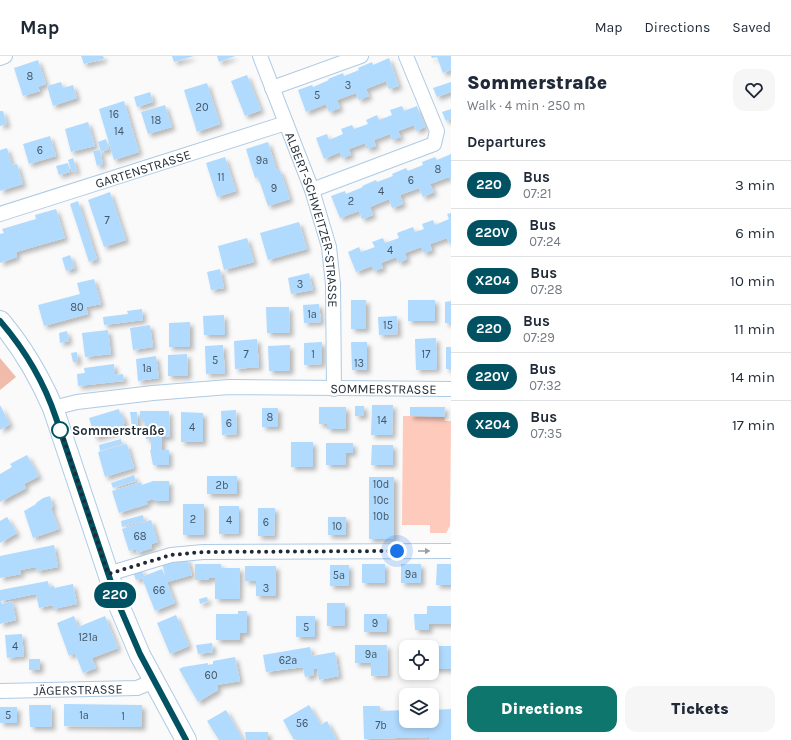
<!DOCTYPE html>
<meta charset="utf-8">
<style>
body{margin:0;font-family:Karla,sans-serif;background:#f6f6f7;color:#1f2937;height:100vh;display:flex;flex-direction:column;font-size:15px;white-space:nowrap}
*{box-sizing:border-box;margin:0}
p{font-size:13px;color:#747a83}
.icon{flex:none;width:22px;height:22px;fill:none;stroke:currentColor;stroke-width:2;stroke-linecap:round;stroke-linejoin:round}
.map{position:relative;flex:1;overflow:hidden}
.panel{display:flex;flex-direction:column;background:#fff;width:340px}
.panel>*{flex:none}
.badge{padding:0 8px;border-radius:13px;font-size:14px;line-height:26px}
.tools{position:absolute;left:399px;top:584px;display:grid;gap:8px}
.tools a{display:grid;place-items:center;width:40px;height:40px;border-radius:8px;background:#fff;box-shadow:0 2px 6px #0003;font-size:20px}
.you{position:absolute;width:20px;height:20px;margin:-10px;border:3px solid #fff;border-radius:50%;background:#1a73e8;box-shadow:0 0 0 6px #1a73e833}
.map>.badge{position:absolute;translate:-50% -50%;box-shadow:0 0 0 2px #fff}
h2{padding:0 16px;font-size:15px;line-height:36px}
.round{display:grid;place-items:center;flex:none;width:42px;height:42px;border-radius:12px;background:#f6f6f7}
.headline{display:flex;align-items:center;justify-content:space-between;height:68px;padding:0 16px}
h1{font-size:19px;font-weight:800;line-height:30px}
.primary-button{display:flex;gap:8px;margin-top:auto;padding:8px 16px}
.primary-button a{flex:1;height:46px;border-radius:12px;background:#0f766e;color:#fff;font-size:16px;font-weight:800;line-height:46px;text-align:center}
.primary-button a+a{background:#f6f6f7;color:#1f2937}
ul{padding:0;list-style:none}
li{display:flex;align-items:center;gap:12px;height:48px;padding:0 16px;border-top:1px solid #e0e1e3}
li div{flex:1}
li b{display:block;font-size:15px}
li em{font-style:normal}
li .badge{min-width:44px;font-weight:700;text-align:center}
header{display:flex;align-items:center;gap:24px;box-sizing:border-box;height:56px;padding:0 20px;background:#fff;border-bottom:1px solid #e0e1e3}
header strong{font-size:19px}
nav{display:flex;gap:22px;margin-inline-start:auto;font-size:14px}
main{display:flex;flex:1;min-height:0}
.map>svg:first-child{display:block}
.green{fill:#fecabb}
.forest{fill:#f1bbab}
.building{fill:#b0dafe;filter:url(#shadow)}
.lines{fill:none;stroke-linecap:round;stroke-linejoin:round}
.street-casing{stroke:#aecbe4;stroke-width:16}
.secondary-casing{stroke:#aecbe4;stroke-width:22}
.street{stroke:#fff;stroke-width:14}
.secondary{stroke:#fff;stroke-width:20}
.oneway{fill:#9a9fa4}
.line-casing{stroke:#fff;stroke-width:9}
.line{stroke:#005262;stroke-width:6}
.walk{stroke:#1f2a34;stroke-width:4;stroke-dasharray:0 7.2}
.stop-dot{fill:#fff;stroke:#005262;stroke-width:2}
.labels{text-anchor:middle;stroke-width:4;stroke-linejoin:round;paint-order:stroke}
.number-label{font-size:11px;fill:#435666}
.street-label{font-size:13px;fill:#1f2a34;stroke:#fff}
.stop-label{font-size:13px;font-weight:bold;fill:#1f2a34;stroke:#fff;text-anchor:start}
</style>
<header>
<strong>Map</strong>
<nav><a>Map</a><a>Directions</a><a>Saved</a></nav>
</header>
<main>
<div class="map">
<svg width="451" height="684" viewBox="0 0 451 684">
<defs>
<filter id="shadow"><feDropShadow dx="3.5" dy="3.5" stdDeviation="2" flood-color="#0004"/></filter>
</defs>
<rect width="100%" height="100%" fill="#fafafa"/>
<!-- green -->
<polygon class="green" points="403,360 444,360 445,365 451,365 450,470 446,477 430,477 430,469 402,469"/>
<!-- forest -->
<polygon class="forest" points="0,302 16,321 0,334"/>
<!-- building -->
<g class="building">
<polygon points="81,0 103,0 104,3 84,8"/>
<polygon points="172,0 194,0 174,6"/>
<polygon points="217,0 235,0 219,6"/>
<polygon points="431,0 451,0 451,14 443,17 437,1 432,2"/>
<polygon points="389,2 399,30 389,33 386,25 366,33 369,40 359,44 356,37 337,44 340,52 329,56 326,48 306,56 298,34 312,29 313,31 329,24 328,23 343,17 344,20 359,14 358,12 372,6 373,9"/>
<polygon points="38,4 46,28 38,31 40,35 23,40 14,12"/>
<polygon points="247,19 261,54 245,60 231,25"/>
<polygon points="61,26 63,32 73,29 77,42 53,50 47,30"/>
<polygon points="451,26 451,36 437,41 433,32"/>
<polygon points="207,27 220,68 197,76 184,34"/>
<polygon points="150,36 153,46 137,51 134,41"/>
<polygon points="124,45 139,96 114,104 99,53"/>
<polygon points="165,49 172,71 148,78 141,56"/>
<polygon points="402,50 404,55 417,50 425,71 416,75 414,69 398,75 401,81 392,84 390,78 374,84 376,90 367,93 365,87 349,93 351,99 342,102 340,96 324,103 316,82 327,78 329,84 343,78 341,73 352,69 354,73 368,68 366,64 377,59 379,64 392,59 390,54"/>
<polygon points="451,53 451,63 446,65 442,56"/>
<polygon points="0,55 3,55 7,68 0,70"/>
<polygon points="88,66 95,90 71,96 65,73"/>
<polygon points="50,80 56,100 29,108 23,88"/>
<polygon points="106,83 109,93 101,96 98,86"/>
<polygon points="268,86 277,115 280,114 290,143 268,150 258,121 255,122 246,93"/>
<polygon points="7,92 12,109 17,108 23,128 0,135 0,94"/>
<polygon points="100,94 103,108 97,110 93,95"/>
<polygon points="451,98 451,125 449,121 430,128 434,136 423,141 419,132 400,139 403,148 392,152 389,143 370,151 373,159 362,163 359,155 340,162 331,140 345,135 346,138 363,131 362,130 376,124 377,126 393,120 392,118 406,112 408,115 423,109 422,106 435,101 437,104"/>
<polygon points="225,101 236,135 217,141 206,107"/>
<polygon points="73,102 77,115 72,116 68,104"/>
<polygon points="68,107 70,116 59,119 56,110"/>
<polygon points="110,136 126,184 104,191 88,144"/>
<polygon points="78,145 97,203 89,206 70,148"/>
<polygon points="56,153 65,182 16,196 17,201 0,207 0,178 4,177 2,173 36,163 35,159"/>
<polygon points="451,157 451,187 449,187 447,182 430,188 432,194 424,197 421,191 405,197 407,203 399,207 396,201 381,207 383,212 374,215 372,210 356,216 348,196 359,191 361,196 375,191 372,186 383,182 385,187 399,182 397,177 413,171 415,176 424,173 422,168 433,164 435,169 449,163 447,158"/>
<polygon points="299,166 307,193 268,204 260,177"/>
<polygon points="247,182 254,206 224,214 218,190"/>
<polygon points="70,199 75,212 66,215 62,202"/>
<polygon points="220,213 224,232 211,234 207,216"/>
<polygon points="309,217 313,234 291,238 288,222"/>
<polygon points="94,223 101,248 86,251 88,258 44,270 38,249 80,238 77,227"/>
<rect x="351" y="244" width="15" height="29"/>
<rect x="408" y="244" width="27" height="21"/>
<polygon points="451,245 451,267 445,267 445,246"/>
<polygon points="319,248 321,266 304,267 303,249"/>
<polygon points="266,251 289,251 290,277 267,277"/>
<polygon points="142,253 143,264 104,269 103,261 128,258 127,255"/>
<polygon points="224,259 225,279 204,279 203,260"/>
<polygon points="397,260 398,278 379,279 378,261"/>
<polygon points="190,266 190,291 169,291 169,267"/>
<polygon points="150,269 153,291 133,294 130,272"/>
<polygon points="108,274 111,298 85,301 82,277"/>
<polygon points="67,275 69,285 60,287 59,277"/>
<polygon points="436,282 437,313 416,314 415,283"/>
<polygon points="257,283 259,311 235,313 234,285"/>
<polygon points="322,286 322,308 304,309 304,287"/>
<polygon points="351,286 367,286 367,314 352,314"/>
<polygon points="223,289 225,317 206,318 205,290"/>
<polygon points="290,289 290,315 269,315 268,290"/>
<rect x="446" y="291" width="5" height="22"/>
<polygon points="77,296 78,306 73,306 71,297"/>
<polygon points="187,298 188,320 168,320 168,299"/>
<polygon points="156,300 159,322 138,325 136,303"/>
<polygon points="114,308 115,319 123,318 124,325 78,330 77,318 85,317 84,312"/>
<polygon points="0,349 10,368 0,374"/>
<polygon points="372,349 393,349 392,379 371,379"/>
<rect x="355" y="350" width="9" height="10"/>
<polygon points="319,351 346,351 346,373 327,373 327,368 319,368"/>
<polygon points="410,351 445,351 444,361 410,360"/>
<rect x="262" y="352" width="16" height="19"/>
<polygon points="119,353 120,358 122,358 125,367 123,368 125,373 95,382 89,362"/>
<polygon points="236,354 237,378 222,379 221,355"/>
<polygon points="140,355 169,355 170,381 162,381 162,394 169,394 169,409 153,409 150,394 151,394 151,383 146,383 144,364 140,364"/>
<polygon points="130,356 137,356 138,370 132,371"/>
<polygon points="181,356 203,357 203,386 181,386"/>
<polygon points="121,383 122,388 100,395 99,389"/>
<rect x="291" y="386" width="22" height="25"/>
<polygon points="326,387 353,387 353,397 346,397 346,409 326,409"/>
<polygon points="127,388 134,412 105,421 98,396"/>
<polygon points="372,389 393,389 393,409 371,409"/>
<polygon points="27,399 39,420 24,428 26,432 0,446 0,418 12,411 10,408"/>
<polygon points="134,419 136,425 113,432 111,427"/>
<rect x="207" y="420" width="30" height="18"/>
<rect x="369" y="421" width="25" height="62"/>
<polygon points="153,425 169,425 169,445 154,445 154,443 146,445 148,448 119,457 112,435 141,426 142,429"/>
<polygon points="50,440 53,451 51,452 59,473 33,482 24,455 36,448 36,447 43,442"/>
<rect x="183" y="448" width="21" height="31"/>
<polygon points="219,450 239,450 239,477 219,478"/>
<polygon points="258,452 275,452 274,480 258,480"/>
<polygon points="143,459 144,465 122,471 121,465"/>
<polygon points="7,461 17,477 0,487 0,465"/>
<rect x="328" y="461" width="18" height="18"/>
<polygon points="151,464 158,486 151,488 152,492 137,497 136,493 129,495 122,473"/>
<polygon points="54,489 58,511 37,515 36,511 20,514 21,518 0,522 0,500"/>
<polygon points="187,502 192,519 167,526 175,547 155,555 142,522 136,524 133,516 141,513 144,520 162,513 166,523 162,507"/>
<polygon points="195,508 221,508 221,512 240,512 239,543 215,543 215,522 209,522 209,524 195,524"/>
<rect x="362" y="508" width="23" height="19"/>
<rect x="401" y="508" width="20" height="19"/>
<polygon points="437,508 451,508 451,529 436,529"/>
<rect x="330" y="509" width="19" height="21"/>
<polygon points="245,510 276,510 276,540 256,540 256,525 245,525"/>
<polygon points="48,525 49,531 54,530 54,532 73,528 77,548 53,553 53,549 39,552 36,538 1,545 2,548 12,545 16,564 0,568 0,534"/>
<polygon points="207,541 208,545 200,548 199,543"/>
<rect x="327" y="547" width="18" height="23"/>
<polygon points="427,550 451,550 451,568 429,568 429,574 415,574 414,558 427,558"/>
<polygon points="238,555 247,555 247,577 240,577 240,584 216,584 216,558 238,558"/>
<rect x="364" y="558" width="23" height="18"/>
<polygon points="176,559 189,590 170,598 157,567"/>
<polygon points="74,560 78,571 105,560 118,592 92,602 96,612 83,617 75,597 69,600 57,567"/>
<rect x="296" y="560" width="19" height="21"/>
<polygon points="22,578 24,600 7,602 5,579"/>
<polygon points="212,587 213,596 198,598 196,589"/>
<polygon points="355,589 387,589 388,619 371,620 371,607 355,607"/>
<rect x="432" y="590" width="19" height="23"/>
<polygon points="310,591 312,600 335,596 339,620 319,624 317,613 313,613 314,619 305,621 303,611 266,616 263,599"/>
<polygon points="235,601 240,625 217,629 218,634 198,646 179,613 183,611 208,607 208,609 213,608 213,605"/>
<rect x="29" y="603" width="11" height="11"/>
<polygon points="64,648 142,649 142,671 64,670"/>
<polygon points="29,649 51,649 52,671 30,671"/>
<polygon points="309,649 321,669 327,665 337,684 299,684 298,682 294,684 283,664"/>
<polygon points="363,650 380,650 380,655 406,654 406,665 432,665 432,654 451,653 451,684 429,684 429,681 364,683"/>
<rect x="0" y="651" width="17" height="16"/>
<polygon points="226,654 243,684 219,684 207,665"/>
<polygon points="245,676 268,676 268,684 246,684"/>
</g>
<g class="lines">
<defs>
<g id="street">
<path id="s1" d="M260 0 312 134 329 191 333 228 334 333"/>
<polyline points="0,2 5,0"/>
<polyline points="272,32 361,0"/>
<polyline points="312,134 434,88 437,75 406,0"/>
<path id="s2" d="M0 158 286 67"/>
<path id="s3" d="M53 352 77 346 153 337 229 331 451 333"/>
<polyline points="108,518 171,499 203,496 451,495"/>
<path id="s4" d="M0 635 137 632 154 625"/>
</g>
<path id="secondary" d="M0 265C23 292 39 320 53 352L118 547 140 599 186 684"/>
</defs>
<!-- street casing -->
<use href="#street" class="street-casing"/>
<!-- secondary casing -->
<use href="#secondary" class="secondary-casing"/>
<!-- street -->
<use href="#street" class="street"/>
<!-- secondary -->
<use href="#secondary" class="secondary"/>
</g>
<!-- one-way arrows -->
<defs><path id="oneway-solid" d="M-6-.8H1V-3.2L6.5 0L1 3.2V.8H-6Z"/></defs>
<use class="oneway" href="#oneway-solid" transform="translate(424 495)"/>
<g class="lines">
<defs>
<path id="line" d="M0 265C25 294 44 326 56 362L118 547 140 598 186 684"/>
</defs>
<!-- line casing -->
<use href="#line" class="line-casing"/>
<!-- line -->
<use href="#line" class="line"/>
<!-- walk -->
<polyline class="walk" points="60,374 60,372 108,518 171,499 203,496 397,495"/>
</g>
<!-- markers -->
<circle class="stop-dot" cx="60" cy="374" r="8"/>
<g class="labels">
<!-- number labels -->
<g class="number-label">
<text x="30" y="24">8</text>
<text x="348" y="33">3</text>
<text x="317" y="43">5</text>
<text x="202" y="55">20</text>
<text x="114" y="62">16</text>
<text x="156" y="68">18</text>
<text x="119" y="79">14</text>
<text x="40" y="98">6</text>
<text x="262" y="108">9a</text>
<text x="438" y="117">8</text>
<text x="221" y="125">11</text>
<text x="411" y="128">6</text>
<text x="274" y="136">9</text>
<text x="381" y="139">4</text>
<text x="351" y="149">2</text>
<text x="107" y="168">7</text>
<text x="390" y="198">4</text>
<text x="300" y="232">3</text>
<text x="77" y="255">80</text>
<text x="312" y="262">1a</text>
<text x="388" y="273">15</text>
<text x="246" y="302">7</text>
<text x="313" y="302">1</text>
<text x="426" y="302">17</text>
<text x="215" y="308">5</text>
<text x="359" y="311">13</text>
<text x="147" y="316">1a</text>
<text x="270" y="365">8</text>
<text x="382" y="368">14</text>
<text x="229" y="371">6</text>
<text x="192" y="375">4</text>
<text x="381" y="432">10d</text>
<text x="222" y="433">2b</text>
<text x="381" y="448">10c</text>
<text x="381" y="464">10b</text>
<text x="193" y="467">2</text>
<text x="229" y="468">4</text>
<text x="266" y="470">6</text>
<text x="337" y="474">10</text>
<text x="140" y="484">68</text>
<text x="411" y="522">9a</text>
<text x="339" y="523">5a</text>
<text x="266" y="536">3</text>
<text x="159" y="538">66</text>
<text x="375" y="571">9</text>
<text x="306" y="575">5</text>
<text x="88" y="585">121a</text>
<text x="15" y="594">4</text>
<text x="371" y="602">9a</text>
<text x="288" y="608">62a</text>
<text x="211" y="623">60</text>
<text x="8" y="663">5</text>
<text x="84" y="663">1a</text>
<text x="123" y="664">1</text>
<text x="302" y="671">56</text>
<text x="381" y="673">7b</text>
</g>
<!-- street labels -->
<g class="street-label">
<text dy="5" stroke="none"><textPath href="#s2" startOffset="150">GARTENSTRASSE</textPath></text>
<text dy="5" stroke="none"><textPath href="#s1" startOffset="173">ALBERT-SCHWEITZER-STRASSE</textPath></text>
<text dy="5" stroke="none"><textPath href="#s3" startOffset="332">SOMMERSTRASSE</textPath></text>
<text dy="5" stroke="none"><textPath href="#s4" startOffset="78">JÄGERSTRASSE</textPath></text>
</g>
<!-- stop labels -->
<g class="stop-label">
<text x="72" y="379">Sommerstraße</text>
</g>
</g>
</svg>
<div class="tools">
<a><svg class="icon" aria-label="locate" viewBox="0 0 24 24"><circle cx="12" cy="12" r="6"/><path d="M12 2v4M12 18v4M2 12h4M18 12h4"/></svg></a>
<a><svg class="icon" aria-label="layers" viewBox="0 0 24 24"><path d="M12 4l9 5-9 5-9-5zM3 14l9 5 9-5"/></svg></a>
</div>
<div class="you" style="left:397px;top:495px"></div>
<b class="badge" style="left:115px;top:539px;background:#005262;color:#fff">220</b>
</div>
<section class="panel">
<div class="headline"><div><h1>Sommerstraße</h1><p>Walk · 4 min · 250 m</p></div><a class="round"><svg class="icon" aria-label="heart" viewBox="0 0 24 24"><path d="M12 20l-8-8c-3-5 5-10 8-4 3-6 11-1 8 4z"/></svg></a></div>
<h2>Departures</h2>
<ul>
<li><span class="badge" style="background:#005262;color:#fff">220</span><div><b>Bus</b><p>07:21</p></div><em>3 min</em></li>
<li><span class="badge" style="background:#005262;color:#fff">220V</span><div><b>Bus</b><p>07:24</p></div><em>6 min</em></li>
<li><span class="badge" style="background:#005262;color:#fff">X204</span><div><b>Bus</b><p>07:28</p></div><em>10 min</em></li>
<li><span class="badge" style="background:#005262;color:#fff">220</span><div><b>Bus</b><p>07:29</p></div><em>11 min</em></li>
<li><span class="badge" style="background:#005262;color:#fff">220V</span><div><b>Bus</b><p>07:32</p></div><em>14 min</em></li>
<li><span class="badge" style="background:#005262;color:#fff">X204</span><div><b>Bus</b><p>07:35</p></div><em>17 min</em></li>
</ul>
<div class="primary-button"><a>Directions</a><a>Tickets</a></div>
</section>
</main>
